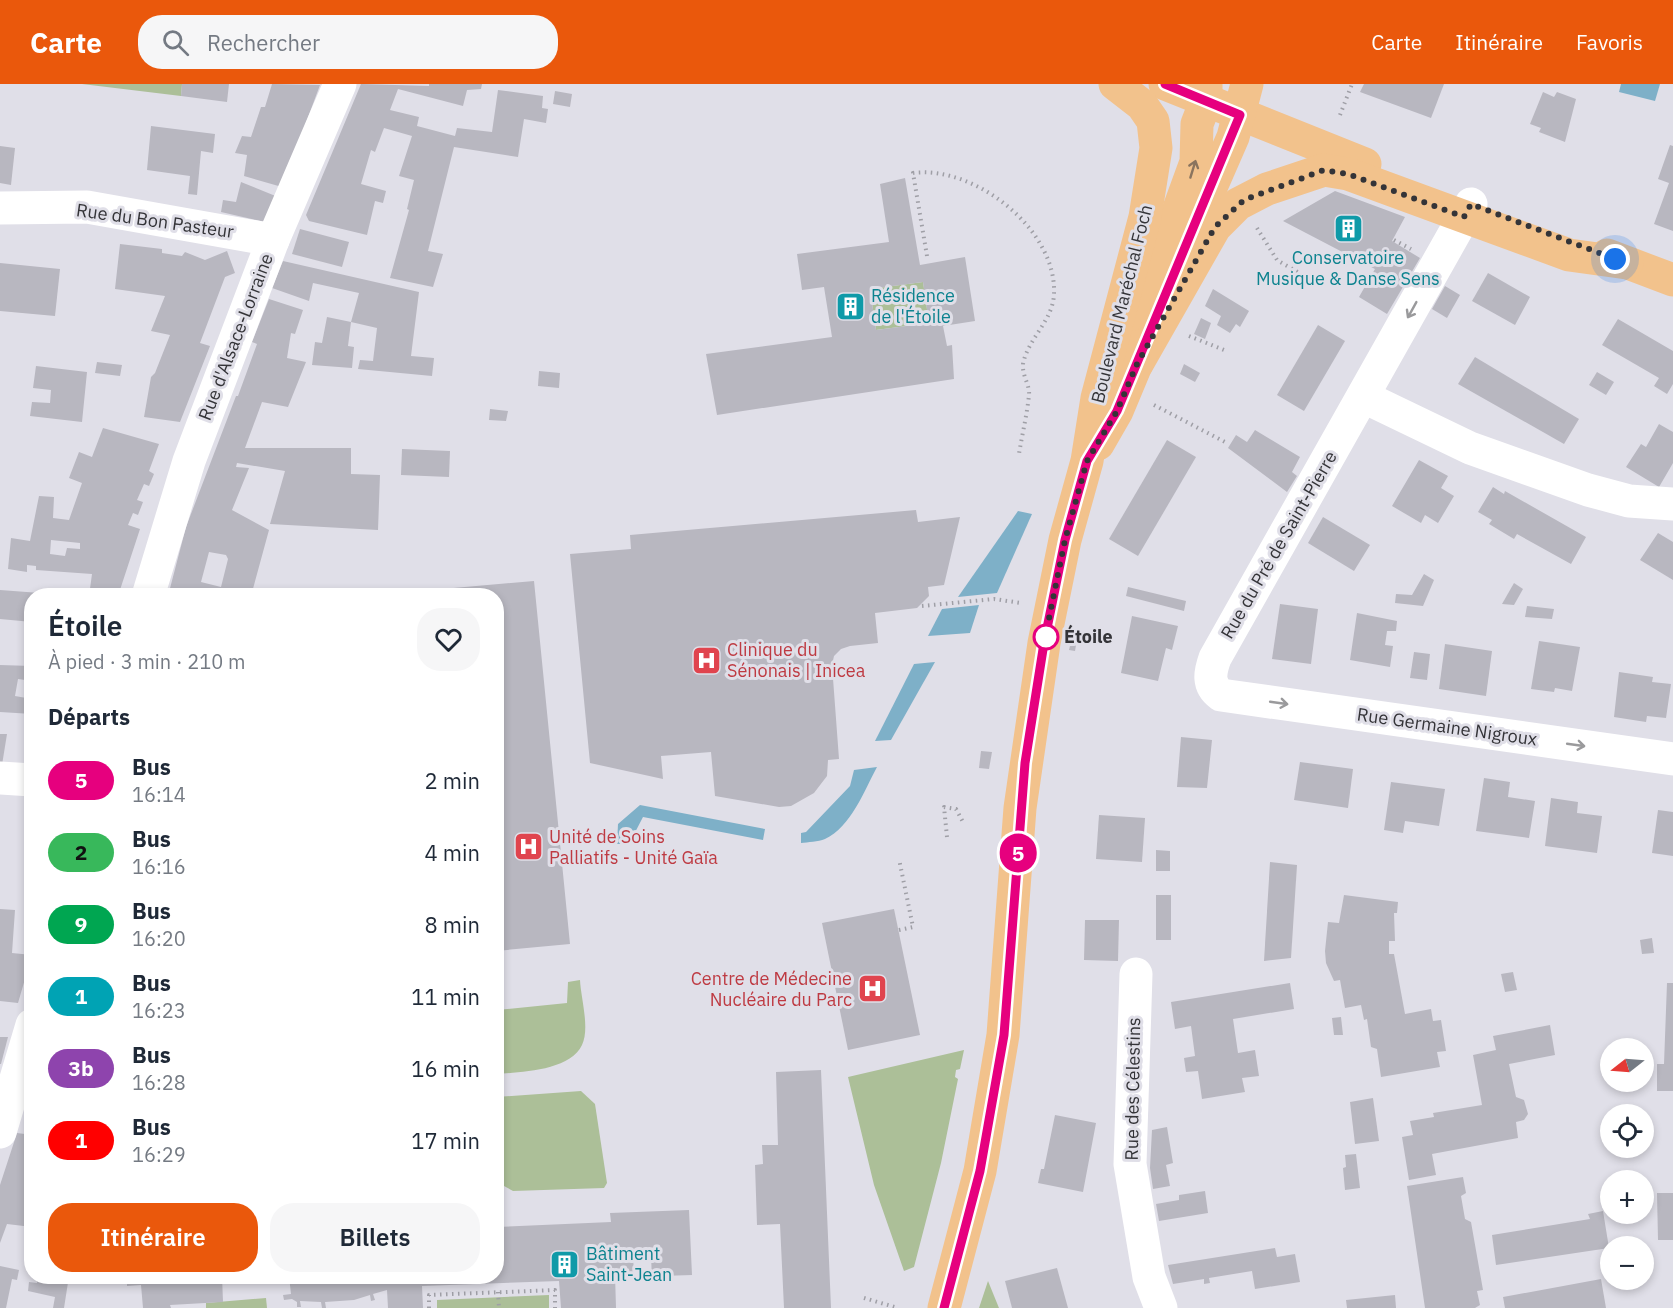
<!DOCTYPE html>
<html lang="fr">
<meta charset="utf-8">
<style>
body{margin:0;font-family:"IBM Plex Sans",sans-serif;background:#f6f6f7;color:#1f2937;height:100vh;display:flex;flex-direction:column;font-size:22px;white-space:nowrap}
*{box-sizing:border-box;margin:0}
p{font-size:20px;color:#747a83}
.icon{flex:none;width:33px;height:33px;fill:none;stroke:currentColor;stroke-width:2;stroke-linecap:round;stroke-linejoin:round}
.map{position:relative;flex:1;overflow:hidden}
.sheet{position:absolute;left:24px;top:504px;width:480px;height:696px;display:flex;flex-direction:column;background:#fff;border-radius:24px;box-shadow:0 3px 9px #0003}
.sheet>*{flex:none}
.badge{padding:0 12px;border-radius:20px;font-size:21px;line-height:39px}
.needle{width:39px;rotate:253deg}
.buttons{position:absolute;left:1600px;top:954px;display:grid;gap:12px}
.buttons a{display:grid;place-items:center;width:54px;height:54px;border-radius:50%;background:#fff;box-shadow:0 3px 9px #0003;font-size:30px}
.you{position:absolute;width:30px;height:30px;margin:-15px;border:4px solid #fff;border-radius:50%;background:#1a73e8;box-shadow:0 0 0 9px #1a73e833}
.map>.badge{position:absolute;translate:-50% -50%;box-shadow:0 0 0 3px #fff}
h2{padding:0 24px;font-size:22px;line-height:54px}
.round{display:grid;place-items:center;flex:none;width:63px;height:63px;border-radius:24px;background:#f6f6f7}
.overview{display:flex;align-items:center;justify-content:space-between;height:102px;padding:0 24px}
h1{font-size:28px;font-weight:600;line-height:45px}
.primary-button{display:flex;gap:12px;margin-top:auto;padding:12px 24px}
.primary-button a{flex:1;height:69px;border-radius:24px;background:#ea580c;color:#fff;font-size:24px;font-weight:600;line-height:69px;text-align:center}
.primary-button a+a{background:#f6f6f7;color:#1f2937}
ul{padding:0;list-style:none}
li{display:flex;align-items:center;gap:18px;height:72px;padding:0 24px}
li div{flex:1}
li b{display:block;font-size:22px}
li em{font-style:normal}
li .badge{min-width:66px;font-weight:700;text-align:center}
header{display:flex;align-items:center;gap:36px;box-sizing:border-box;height:84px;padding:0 30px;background:#ea580c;color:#fff}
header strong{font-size:28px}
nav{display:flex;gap:33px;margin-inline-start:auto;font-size:21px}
.search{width:420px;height:54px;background:#f6f6f7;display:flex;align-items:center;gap:15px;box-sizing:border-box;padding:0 21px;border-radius:24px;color:#747a83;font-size:22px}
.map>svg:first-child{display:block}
.green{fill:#acbf98}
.water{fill:#7eb0c8}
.building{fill:#b8b7c0;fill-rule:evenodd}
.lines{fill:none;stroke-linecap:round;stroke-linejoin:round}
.path{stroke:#9f9fa6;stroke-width:4;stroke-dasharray:1.5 4.5;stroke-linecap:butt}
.minor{stroke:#fff;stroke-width:33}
.major{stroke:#f2c28c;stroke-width:33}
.oneway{stroke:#8a745e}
.oneway2{stroke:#9a9a9c}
.line-casing{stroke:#fff;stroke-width:14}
.line{stroke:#e6007e;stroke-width:9}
.walk{stroke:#343438;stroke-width:6;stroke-dasharray:0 10.8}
.stop-dot{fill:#fff;stroke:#e6007e;stroke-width:3}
.labels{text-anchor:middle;stroke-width:6;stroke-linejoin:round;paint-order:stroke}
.street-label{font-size:18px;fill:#343438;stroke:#e0dfe8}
.culture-label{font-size:18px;fill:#0d838f;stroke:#e0dfe8;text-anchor:start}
.stop-label{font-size:18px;font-weight:bold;fill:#343438;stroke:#e0dfe8;text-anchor:start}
.health-label{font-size:18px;fill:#be3a42;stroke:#e0dfe8;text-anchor:start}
</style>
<header>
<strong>Carte</strong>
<div class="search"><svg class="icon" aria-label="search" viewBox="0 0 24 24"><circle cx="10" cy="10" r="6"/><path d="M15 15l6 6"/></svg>Rechercher</div>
<nav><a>Carte</a><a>Itinéraire</a><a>Favoris</a></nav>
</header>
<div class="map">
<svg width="1673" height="1224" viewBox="0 0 1673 1224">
<rect width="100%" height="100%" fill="#e0dfe8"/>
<!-- green -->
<g class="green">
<polygon points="82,0 182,0 181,12"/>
<polygon points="923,198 929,239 876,246 870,205"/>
<path d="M580 896C581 915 590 944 582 961 570 987 520 988 497 990V926L567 919 568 898Z"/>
<polygon points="964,966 960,985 956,986 955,993 958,995 941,1079 914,1183 904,1187 874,1101 848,993"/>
<polygon points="581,1007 595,1020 607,1099 604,1104 513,1107 504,1102 497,1013"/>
<polygon points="988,1197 999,1224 979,1224"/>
<polygon points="549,1211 549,1224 437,1224 437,1216"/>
<polygon points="266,1214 267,1224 206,1224 206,1219"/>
</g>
<!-- water -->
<g class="water">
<polygon points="1621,0 1660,0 1655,17 1619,8"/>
<polygon points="1018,427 1032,430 997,509 958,513"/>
<polygon points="979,521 970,549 928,552 942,525"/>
<polygon points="935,578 891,656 875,657 914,580"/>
<path d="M877 683C864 707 851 743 825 755 818 758 808 758 801 759V749L806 748 850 702 854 686Z"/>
<polygon points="640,721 765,745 763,756 643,733 629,760 617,760 618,740"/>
</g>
<!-- building -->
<g class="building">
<polygon points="182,0 229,0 227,18 181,12"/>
<polygon points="272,0 320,1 282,103 244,92 247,71 235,69 242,52 251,53 261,23 265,23"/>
<polygon points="361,0 429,2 429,0 482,0 481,5 467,6 463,22 398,5 390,26 419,33 417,42 455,52 457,44 492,48 498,6 543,12 542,24 548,25 546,39 524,35 518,73 454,63 428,167 443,170 433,203 390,194 409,126 407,125 414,96 399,92 412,52 384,44 375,68 371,66 361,100 386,107 383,119 375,117 367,151 309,137 306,131"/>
<polygon points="1364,0 1444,0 1431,34 1360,8"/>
<polygon points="555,7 572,10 570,23 553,20"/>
<polygon points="1543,8 1554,13 1557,8 1576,15 1565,58 1539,48 1541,44 1530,40"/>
<polygon points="151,42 215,50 213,69 201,67 197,111 188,110 190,92 147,86"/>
<polygon points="1670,61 1673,62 1673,147 1654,140 1669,99 1658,95"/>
<polygon points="0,62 15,64 11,101 0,99"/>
<path d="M905 94 920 181 965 173 975 237 943 242 947 262 952 261 954 295 717 331 706 270 832 253 824 203 802 206 797 170 889 158 880 100ZM923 198 929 239 876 246 870 205Z"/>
<polygon points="241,98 278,113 269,139 221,128 223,116 236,118"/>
<polygon points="1335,107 1405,133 1392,157 1420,174 1387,230 1359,213 1375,185 1283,137"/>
<polygon points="300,145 349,158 342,183 292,170"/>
<polygon points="120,160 162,165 162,169 182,172 185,168 205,176 227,167 235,189 225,193 200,259 210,262 180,338 144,333 151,293 155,289 170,251 151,247 165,212 115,205"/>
<polygon points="283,177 419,208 411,272 434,274 432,292 358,285 360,276 373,277 377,244 351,238 359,209 313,199 309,217 272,204"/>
<polygon points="0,179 60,185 55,232 0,227"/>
<polygon points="1488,189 1530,213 1515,241 1472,217"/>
<polygon points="1445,202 1460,211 1447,234 1432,225"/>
<polygon points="1213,205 1249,227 1240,243 1236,240 1230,249 1217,241 1221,232 1205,222"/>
<path d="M269 215 303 226 295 250 291 249 287 274 306 278 288 323 262 318 245 364H351V390L380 391 378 446 270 440 285 387 237 379 236 383 249 384 232 426 269 446 251 512H168L186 443 236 312H238L257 260 252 258ZM209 468 226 471 228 475 221 503 201 498Z"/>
<polygon points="327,233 351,238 348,262 354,263 352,284 312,281 315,258 322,259"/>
<polygon points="1201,234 1211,239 1205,255 1194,250"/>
<polygon points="1618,235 1673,267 1673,300 1667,310 1654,302 1659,294 1602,261"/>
<polygon points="1318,241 1345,257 1304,327 1277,311"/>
<polygon points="1475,273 1579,335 1564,360 1458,300"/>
<polygon points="97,278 122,281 120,292 95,289"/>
<polygon points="1184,280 1200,289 1195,298 1180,290"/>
<polygon points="36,282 87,288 82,338 30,332 32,318 50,319 51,306 33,304"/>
<polygon points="539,287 560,289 559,304 538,302"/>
<polygon points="1597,288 1614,298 1606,311 1589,301"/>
<polygon points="490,325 508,327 506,337 489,336"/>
<polygon points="1659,340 1673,348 1673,379 1659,403 1626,383 1641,360 1646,363"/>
<path d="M103 344 159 360 149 387 154 390 149 402 144 400 137 416 143 418 138 431 133 429 128 441 140 445 118 512H89L92 490 36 486V482L27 481V488L8 485 11 454 30 457 39 412 54 413 53 434 69 436 82 399 69 394 79 368 92 373ZM51 456 80 459V465L67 464 65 472 50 470Z"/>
<polygon points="1255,346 1300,373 1292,388 1297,392 1287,408 1228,364 1236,351 1247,358"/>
<polygon points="1167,356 1196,373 1138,472 1109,455"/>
<polygon points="402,365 450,367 449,393 401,391"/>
<polygon points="1419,376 1448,392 1441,404 1454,412 1438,439 1425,431 1421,439 1392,422"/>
<polygon points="1493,403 1504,410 1505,407 1586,453 1571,480 1517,450 1514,455 1489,440 1492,436 1478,428"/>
<polygon points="916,426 918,438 960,433 944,501 928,503 929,512 917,524 875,529 878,559 850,562 841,565 834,572 832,581 839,675 828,676 827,692 814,709 791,722 779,723 715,712 711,668 661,672 663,695 590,679 570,470 631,465 630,451"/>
<polygon points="1323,433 1370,461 1354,487 1308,459"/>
<polygon points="1658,449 1673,458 1673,496 1640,476"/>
<polygon points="1424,490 1434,496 1423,522 1395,519 1396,510 1412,511"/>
<polygon points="534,497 570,860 496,867 496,512 443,512 442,505"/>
<polygon points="1514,499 1523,505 1514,521 1502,520"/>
<polygon points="1128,503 1186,517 1184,527 1126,512"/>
<polygon points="0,506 40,509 32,512 32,538 0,535"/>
<polygon points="1280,520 1318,525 1311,580 1272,575"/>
<polygon points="1527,522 1554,525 1552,535 1525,533"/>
<polygon points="1357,529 1397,537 1396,547 1387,547 1385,561 1393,562 1390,583 1350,576"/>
<polygon points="1132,532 1178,542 1172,566 1166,564 1158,597 1121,589"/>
<polygon points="1073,549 1078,550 1075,567 1069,566"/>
<polygon points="1539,557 1580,563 1572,607 1555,604 1554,608 1531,605"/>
<polygon points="1445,560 1492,567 1486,612 1439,605"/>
<polygon points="1414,568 1430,570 1427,596 1410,594"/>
<polygon points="0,581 32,582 32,597 18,595 15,612 32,615 32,630 0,628"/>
<polygon points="1619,588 1653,593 1652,598 1671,600 1666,634 1647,632 1646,638 1614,633"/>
<polygon points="0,650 7,650 2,681 0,681"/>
<polygon points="1181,653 1212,656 1207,704 1177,703"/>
<polygon points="981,667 992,668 989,685 979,684"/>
<polygon points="1300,678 1353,685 1348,724 1294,716"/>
<polygon points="1484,694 1510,698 1508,713 1535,717 1529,754 1476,747"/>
<polygon points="1391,698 1445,705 1439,742 1405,737 1403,749 1384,746"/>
<polygon points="1551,714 1578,718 1577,729 1602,732 1597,769 1545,762"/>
<polygon points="1658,726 1673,728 1673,772 1652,769"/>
<polygon points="1099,731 1145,734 1142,778 1096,775"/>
<polygon points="1156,766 1170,767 1170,787 1156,787"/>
<polygon points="1270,778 1297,781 1291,874 1264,877"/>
<rect x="1156" y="811" width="15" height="45"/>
<polygon points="1344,811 1398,818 1397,829 1394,829 1395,857 1389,857 1389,870 1394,870 1405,930 1431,925 1433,937 1441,936 1446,967 1437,968 1440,983 1381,993 1377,965 1371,963 1367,935 1364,936 1361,921 1345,924 1340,896 1334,897 1326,879 1325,867 1328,838 1339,839"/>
<polygon points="0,825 15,826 12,869 32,871 18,919 0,917"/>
<polygon points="894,825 920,951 848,966 822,839"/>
<polygon points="1085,836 1119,836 1118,877 1084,876"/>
<polygon points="1652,854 1654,869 1642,870 1640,856"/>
<polygon points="1513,888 1517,906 1505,908 1501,890"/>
<polygon points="1290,899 1294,925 1233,935 1238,969 1255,966 1259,992 1242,994 1245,1008 1202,1015 1198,987 1186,988 1184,974 1195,972 1191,942 1175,945 1171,918"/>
<polygon points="1667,899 1673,899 1673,1007 1657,1007 1657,980 1664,980"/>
<polygon points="1341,933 1343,951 1334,951 1332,934"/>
<polygon points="1550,941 1555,971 1509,980 1516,1013 1524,1016 1528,1030 1524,1036 1516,1038 1518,1054 1432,1070 1436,1091 1409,1096 1402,1053 1413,1051 1410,1037 1434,1033 1433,1029 1482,1021 1473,971 1496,966 1493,952"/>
<polygon points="0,953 8,953 1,980 0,980"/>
<polygon points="821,986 831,1224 784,1224 780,1140 757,1141 755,1081 763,1080 762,1061 778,1061 776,988"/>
<polygon points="1373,1014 1379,1057 1355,1060 1350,1018"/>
<polygon points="32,1029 32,1079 26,1097 32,1098 32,1143 7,1140 0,1159 0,1101 17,1049 25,1050"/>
<polygon points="1055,1031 1096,1039 1083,1108 1038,1099 1041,1085 1044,1085"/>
<polygon points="1167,1043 1173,1079 1166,1081 1170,1102 1153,1105 1150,1084 1152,1046"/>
<polygon points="1356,1070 1360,1104 1345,1106 1343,1084 1346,1083 1345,1071"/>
<polygon points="1463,1093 1466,1109 1461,1112 1465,1135 1471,1138 1483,1206 1477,1207 1480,1221 1475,1224 1425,1224 1407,1102"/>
<polygon points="1205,1107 1208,1129 1159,1137 1156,1120 1179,1116 1179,1111"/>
<polygon points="1657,1109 1673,1109 1673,1156 1658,1156"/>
<polygon points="689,1126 692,1191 661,1192 661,1196 652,1196 651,1171 633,1171 634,1190 615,1190 616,1224 561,1224 559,1197 422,1202 423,1224 388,1224 387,1206 373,1210 375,1216 371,1217 370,1211 354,1216 325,1218 326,1224 322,1224 321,1218 300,1217 301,1223 297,1223 297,1218 292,1215 284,1216 283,1211 291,1210 289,1192 496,1192 496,1143 611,1138 610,1129"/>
<polygon points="1603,1127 1609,1164 1496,1181 1492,1151 1590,1135 1588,1130"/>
<polygon points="1275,1164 1277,1173 1295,1170 1300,1198 1255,1205 1252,1187 1209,1194 1210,1199 1204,1200 1204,1195 1173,1200 1168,1181"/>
<polygon points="0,1182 19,1186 17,1196 12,1195 6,1224 0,1224"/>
<polygon points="1057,1184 1068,1224 1012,1224 1005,1197"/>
<polygon points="38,1192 69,1192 64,1224 53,1224 55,1213 28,1207 29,1198 37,1199"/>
<polygon points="127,1192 222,1192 223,1218 170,1221 171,1224 143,1224 141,1201 127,1202"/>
<polygon points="1601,1195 1606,1224 1505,1224 1503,1213"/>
<polygon points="1395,1211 1396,1224 1347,1224 1346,1216"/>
</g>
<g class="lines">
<!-- path -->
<g class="path">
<polyline points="1340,31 1352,0"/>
<polyline points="1257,144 1277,176 1313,197"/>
<polyline points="1394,156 1411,165"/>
<path d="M927 172 913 89C974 81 1057 145 1054 210 1053 237 1028 254 1023 280 1022 292 1030 301 1029 311 1027 331 1022 351 1019 370"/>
<polyline points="1189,252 1224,266"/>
<polyline points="1154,321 1227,359"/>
<polyline points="922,522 994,515 1021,519"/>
<polyline points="947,753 944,723 956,725 964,740"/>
<polyline points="899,846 913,843 899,775"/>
<polyline points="498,1208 499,1224"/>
<polyline points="864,1214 898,1224"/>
<polyline points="429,1224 429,1211 555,1206 555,1224"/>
</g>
<!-- minor -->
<g class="minor">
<path d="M1471 120 1215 574C1210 588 1207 601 1221 611L1673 675"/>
<polyline points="0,124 87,123 273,156"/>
<polyline points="1364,313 1470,364 1588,406 1629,417 1673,420"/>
<polyline points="148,512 189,377 273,156 340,0"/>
<polyline points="0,694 32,696"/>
<polyline points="1136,890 1130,1080 1149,1193 1161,1224"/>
<polyline points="0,1048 32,941"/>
</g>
<!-- major -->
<g class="major">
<polyline points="1165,0 1365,80"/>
<polyline points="1185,163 1233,53 1247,0"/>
<polyline points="1607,171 1673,196"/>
<polyline points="1134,248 1196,78 1197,40 1206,17 1206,0"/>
<polyline points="1137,280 1215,143 1238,120 1267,105 1324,86 1348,90 1569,171 1627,179"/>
<polyline points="1098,360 1117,327 1145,260"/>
<polyline points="944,1224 980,1087 1003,951 1020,724 1044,559 1065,456 1087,377 1097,314 1145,133 1156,64 1153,37 1142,21 1115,0"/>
</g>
</g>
<!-- one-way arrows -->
<defs><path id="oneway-shaft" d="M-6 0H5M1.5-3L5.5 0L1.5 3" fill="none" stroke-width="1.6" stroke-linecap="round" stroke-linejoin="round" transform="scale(1.5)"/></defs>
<use class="oneway" href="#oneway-shaft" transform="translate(1193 85) rotate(-73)"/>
<g class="oneway2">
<use href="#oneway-shaft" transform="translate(1412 226) rotate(119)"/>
<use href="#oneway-shaft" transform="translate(1279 619) rotate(8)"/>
<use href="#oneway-shaft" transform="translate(1576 661) rotate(8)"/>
</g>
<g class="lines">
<defs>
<polyline id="line" points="944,1224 980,1087 1004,951 1025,679 1044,559 1065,456 1087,377 1117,327 1240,31 1165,0"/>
</defs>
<!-- line casing -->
<use href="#line" class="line-casing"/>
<!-- line -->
<use href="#line" class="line"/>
<!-- walk -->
<polyline class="walk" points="1046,553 1044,559 1065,456 1087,377 1117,327 1137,280 1215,143 1244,116 1324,86 1348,90 1464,133 1471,120 1615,175"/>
</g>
<!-- icons -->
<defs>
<symbol id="building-square" viewBox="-11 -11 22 22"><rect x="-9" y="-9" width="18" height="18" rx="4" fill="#0f9aa8" stroke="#e0dfe8"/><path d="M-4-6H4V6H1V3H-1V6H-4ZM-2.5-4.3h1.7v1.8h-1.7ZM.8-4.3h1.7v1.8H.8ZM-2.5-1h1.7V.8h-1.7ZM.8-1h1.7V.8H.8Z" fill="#fff"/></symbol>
<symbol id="hospital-square" viewBox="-11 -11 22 22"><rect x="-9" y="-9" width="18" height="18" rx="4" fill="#e0444e" stroke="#e0dfe8"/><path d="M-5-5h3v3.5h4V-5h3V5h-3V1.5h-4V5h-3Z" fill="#fff"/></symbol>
</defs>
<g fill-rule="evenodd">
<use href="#building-square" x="1332" y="128" width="33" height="33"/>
<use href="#building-square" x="834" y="206" width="33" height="33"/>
<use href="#hospital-square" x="690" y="560" width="33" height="33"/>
<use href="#hospital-square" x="512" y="746" width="33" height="33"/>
<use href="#hospital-square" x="856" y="888" width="33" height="33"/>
<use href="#building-square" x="548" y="1164" width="33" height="33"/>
</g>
<!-- markers -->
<circle class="stop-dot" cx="1046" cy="553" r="12"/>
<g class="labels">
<!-- street labels -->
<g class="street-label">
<text transform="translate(155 137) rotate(8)" y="6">Rue du Bon Pasteur</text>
<text transform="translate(1122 220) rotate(-76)" y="6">Boulevard Maréchal Foch</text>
<text transform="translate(236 253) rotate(-69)" y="6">Rue d'Alsace-Lorraine</text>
<text transform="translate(1279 461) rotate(-60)" y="6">Rue du Pré de Saint-Pierre</text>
<text transform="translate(1447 643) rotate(8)" y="6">Rue Germaine Nigroux</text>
<text transform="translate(1133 1005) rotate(-89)" y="6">Rue des Célestins</text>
</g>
<!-- culture labels -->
<g class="culture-label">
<text x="1348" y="180" text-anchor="middle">Conservatoire<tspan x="1348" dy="21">Musique &amp; Danse Sens</tspan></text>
<text x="871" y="218">Résidence<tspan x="871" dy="21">de l'Étoile</tspan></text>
<text x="586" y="1176">Bâtiment<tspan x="586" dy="21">Saint-Jean</tspan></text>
</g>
<!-- stop labels -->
<g class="stop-label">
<text x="1064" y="559">Étoile</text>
</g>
<!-- health labels -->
<g class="health-label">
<text x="727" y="572">Clinique du<tspan x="727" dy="21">Sénonais | Inicea</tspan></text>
<text x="549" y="759">Unité de Soins<tspan x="549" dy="21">Palliatifs - Unité Gaïa</tspan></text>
<text x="852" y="901" text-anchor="end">Centre de Médecine<tspan x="852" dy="21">Nucléaire du Parc</tspan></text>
</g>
</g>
</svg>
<div class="buttons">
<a><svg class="needle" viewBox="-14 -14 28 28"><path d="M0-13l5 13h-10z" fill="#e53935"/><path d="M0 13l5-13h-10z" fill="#747a83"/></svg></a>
<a><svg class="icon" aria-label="locate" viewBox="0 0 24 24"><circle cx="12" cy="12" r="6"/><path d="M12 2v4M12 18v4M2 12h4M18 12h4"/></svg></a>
<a>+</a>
<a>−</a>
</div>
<div class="you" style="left:1615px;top:175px"></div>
<b class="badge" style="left:1018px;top:769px;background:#e6007e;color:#fff">5</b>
<section class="sheet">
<div class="overview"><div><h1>Étoile</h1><p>À pied · 3 min · 210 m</p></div><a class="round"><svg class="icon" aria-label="heart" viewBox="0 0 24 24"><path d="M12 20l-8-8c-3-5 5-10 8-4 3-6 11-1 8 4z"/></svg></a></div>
<h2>Départs</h2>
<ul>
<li><span class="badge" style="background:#e6007e;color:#fff">5</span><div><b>Bus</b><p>16:14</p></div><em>2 min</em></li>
<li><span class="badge" style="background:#38b85b;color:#111">2</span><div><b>Bus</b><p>16:16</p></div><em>4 min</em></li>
<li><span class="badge" style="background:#00a651;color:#fff">9</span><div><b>Bus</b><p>16:20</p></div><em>8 min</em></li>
<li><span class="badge" style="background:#00a3b4;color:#fff">1</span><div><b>Bus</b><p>16:23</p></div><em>11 min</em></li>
<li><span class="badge" style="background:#8e44ad;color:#fff">3b</span><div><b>Bus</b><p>16:28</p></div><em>16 min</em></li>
<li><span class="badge" style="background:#f00;color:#fff">1</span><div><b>Bus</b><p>16:29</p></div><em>17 min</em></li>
</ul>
<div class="primary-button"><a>Itinéraire</a><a>Billets</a></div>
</section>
</div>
